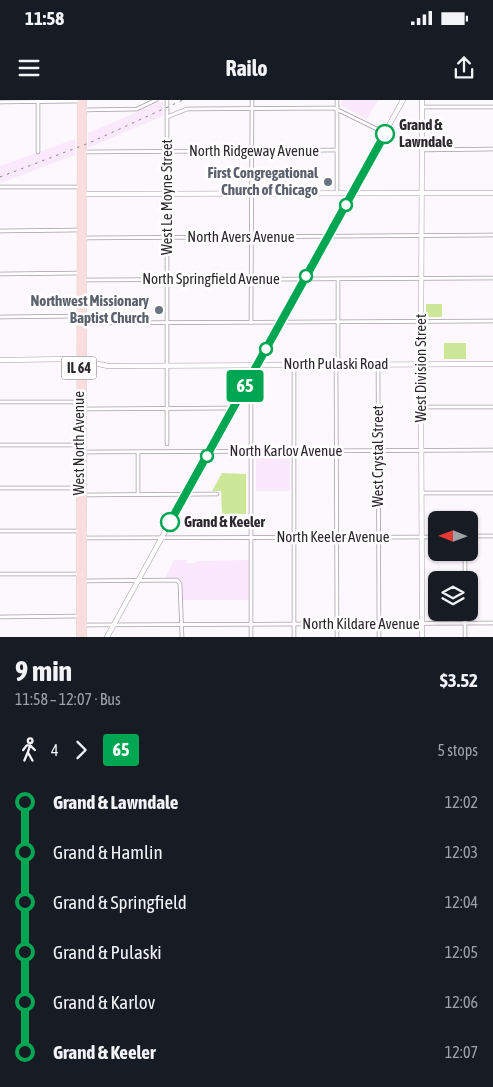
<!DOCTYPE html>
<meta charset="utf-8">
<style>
body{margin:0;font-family:"Asap Condensed",sans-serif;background:#242831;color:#f1f3f6;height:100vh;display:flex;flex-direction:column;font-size:19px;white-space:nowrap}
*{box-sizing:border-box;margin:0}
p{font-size:16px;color:#9ea1a6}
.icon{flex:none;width:28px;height:28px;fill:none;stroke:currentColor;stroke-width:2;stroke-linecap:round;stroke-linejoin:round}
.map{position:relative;height:537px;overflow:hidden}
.drawer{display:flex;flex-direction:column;background:#171b24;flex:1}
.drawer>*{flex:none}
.badge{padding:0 10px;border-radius:4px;font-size:18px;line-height:32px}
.needle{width:32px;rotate:271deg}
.fabs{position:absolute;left:428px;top:411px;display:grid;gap:10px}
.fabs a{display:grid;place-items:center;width:50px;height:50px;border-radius:8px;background:#171b24;box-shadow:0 1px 4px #0004;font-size:25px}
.map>.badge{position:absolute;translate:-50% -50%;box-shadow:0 0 0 2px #fff}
.legs{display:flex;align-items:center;gap:8px;height:55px;padding:0 15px;font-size:16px}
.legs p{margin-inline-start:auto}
.summary{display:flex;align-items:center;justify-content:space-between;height:85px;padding:0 15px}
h1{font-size:28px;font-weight:700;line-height:38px}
ul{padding:0 15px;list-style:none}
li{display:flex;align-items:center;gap:18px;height:50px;font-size:19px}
li i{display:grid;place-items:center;width:8px;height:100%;margin:0 6px;background:currentColor}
li i::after{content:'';width:12px;height:12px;margin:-6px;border:4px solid;border-radius:50%;background:#171b24}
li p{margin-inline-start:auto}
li:first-child i{background:linear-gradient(#0000 50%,currentColor 0)}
li:last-child i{background:linear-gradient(currentColor 50%,#0000 0)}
.status{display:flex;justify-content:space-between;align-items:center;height:35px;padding:0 25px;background:#171b24;direction:ltr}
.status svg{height:14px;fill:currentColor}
header{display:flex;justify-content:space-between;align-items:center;height:65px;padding:0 15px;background:#171b24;font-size:22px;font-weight:700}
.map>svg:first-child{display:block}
.built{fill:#fae8fd}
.green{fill:#cde799}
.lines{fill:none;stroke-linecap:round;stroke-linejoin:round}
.street-casing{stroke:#a79ba9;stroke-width:4.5}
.secondary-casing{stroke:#a79ba9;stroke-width:5.5}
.primary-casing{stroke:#d9d8d9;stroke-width:6}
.street{stroke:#fff;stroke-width:3}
.secondary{stroke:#fff;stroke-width:4.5}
.primary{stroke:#fadddc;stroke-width:5}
.rail{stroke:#8b868c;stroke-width:1;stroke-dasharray:2.5 5;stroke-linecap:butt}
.line-1-casing{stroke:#fff;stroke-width:11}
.line-1{stroke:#00a651;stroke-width:8}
.stop-1-dot{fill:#fff;stroke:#00a651;stroke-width:2.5}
.worship-dot{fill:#6b7280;stroke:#fff;stroke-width:2}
.labels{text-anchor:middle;stroke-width:5;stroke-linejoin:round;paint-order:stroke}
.shield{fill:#fff;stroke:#6c686d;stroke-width:1}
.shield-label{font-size:14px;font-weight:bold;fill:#2d282e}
.stop-label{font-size:15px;font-weight:bold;fill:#2d282e;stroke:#fff;text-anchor:start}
.street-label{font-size:15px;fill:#2d282e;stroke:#fff}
.worship-label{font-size:15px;font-weight:bold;fill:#5b616d;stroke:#fff;text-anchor:end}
</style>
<div class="status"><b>11:58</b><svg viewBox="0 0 49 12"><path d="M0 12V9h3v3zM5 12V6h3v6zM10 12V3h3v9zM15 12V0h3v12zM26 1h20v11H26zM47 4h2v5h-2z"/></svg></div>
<header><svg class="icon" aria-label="menu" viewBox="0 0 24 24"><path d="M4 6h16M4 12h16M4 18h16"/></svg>Railo<svg class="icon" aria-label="share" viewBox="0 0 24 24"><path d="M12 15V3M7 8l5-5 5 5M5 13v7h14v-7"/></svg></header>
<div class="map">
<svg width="493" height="537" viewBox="0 0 493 537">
<rect width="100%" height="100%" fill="#fdf8fe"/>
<!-- built -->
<g class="built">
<polygon points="342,0 378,0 367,19 342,6"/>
<polygon points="163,1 163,16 88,48 88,33"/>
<polygon points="75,39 75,55 0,83 0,66"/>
<rect x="256" y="355" width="34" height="36"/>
<polygon points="174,460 187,460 187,463 196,463 196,461 249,460 249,500 182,500 181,483 178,479 165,479"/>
</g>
<!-- green -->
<g class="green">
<rect x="426" y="204" width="16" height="13"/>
<rect x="444" y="243" width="22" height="16"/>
<polygon points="222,373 246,374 246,414 222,414 221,391 212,391"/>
</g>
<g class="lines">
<defs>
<g id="street">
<polyline points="0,2 82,1"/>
<polyline points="422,7 493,7"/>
<polyline points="83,10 137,9 156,0"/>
<polyline points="167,17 187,9 334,8 385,33"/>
<polyline points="422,50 493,49"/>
<polyline points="38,52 38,1"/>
<polyline points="83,52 337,50"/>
<polyline points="0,87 81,87"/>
<polyline points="337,93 337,0"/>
<polyline points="0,131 79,130"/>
<polyline points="84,138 493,135"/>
<polyline points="0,174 81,173"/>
<polyline points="83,180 493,178"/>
<polyline points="0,217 79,216"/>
<polyline points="251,222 252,0"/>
<polyline points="84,223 493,221"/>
<polyline points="338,264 338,179"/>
<polyline points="378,264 379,537"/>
<polyline points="294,265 294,537"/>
<polyline points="336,265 337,537"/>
<polyline points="251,276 251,537"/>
<polyline points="0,302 81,302"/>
<polyline points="421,307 493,307"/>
<polyline points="84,309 233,308"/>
<polyline points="167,344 167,0"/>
<polyline points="0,345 79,345"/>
<polyline points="84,352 493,350"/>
<polyline points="0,388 81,388"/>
<polyline points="421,393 493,393"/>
<polyline points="138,394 138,352"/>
<polyline points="83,395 217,394"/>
<polyline points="0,431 79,431"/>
<polyline points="469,436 493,436"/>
<polyline points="84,438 436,437"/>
<polyline points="465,452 465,480"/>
<polyline points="0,474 81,474"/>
<polyline points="82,481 177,480 180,484 182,537"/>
<polyline points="465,512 465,537"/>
<polyline points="0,517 79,516"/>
<polyline points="84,525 493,523"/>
</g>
<g id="secondary">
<polyline points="82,94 493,93"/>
<polyline points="0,260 75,259 108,266 493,264"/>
<polyline points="107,537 403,0"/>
<polyline points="422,537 421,264 422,0"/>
</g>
<g id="primary">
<polyline points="79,537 80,0"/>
<polyline points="84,537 84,0"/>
</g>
</defs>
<!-- street casing -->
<use href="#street" class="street-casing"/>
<!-- secondary casing -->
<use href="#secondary" class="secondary-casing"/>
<!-- primary casing -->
<use href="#primary" class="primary-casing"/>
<!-- street -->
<use href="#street" class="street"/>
<!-- secondary -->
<use href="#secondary" class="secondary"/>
<!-- primary -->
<use href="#primary" class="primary"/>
<!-- rail -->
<polyline class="rail" points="0,77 89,43 183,0"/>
</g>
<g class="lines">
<defs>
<polyline id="line-1" points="170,422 385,34"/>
</defs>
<!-- line-1 casing -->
<use href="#line-1" class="line-1-casing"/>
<!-- line-1 -->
<use href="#line-1" class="line-1"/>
</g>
<!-- markers -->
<g class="stop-1-dot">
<circle cx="385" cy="34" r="9"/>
<circle cx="346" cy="105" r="6"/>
<circle cx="306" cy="176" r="6"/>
<circle cx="266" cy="249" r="6"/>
<circle cx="207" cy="356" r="6"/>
<circle cx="170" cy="422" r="9"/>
</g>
<g class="worship-dot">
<circle cx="328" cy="82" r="5"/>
<circle cx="159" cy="210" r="5"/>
</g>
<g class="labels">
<!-- shield labels -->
<rect class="shield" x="61.5" y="256.5" width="35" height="23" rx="4"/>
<g class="shield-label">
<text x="79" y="273">IL 64</text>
</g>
<!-- stop labels -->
<g class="stop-label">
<text x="399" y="30">Grand &amp;<tspan x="399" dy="17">Lawndale</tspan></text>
<text x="184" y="427">Grand &amp; Keeler</text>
</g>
<!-- street labels -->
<g class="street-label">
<text x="254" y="56">North Ridgeway Avenue</text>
<text transform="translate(167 97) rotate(-90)" y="5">West Le Moyne Street</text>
<text x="241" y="142">North Avers Avenue</text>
<text x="211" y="184">North Springfield Avenue</text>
<text x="336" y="269">North Pulaski Road</text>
<text transform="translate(421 268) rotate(-90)" y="5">West Division Street</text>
<text transform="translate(79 343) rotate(-90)" y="5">West North Avenue</text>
<text x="286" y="356">North Karlov Avenue</text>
<text transform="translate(378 356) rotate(-90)" y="5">West Crystal Street</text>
<text x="333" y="442">North Keeler Avenue</text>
<text x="361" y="529">North Kildare Avenue</text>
</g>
<!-- worship labels -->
<g class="worship-label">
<text x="318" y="78">First Congregational<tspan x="318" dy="17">Church of Chicago</tspan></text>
<text x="149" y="206">Northwest Missionary<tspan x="149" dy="17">Baptist Church</tspan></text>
</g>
</g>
</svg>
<div class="fabs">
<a><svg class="needle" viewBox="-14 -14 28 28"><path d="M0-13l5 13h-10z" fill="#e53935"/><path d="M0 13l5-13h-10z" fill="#9ea1a6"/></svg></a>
<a><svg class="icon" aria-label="layers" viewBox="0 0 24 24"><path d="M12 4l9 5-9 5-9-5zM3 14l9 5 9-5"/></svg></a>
</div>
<b class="badge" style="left:245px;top:286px;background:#00a651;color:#fff">65</b>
</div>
<section class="drawer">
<div class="summary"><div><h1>9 min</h1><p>11:58 – 12:07 · Bus</p></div><b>$3.52</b></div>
<div class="legs"><svg class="icon" aria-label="walk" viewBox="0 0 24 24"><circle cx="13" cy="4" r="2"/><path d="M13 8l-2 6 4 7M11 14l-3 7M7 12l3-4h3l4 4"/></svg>4<svg class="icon" aria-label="forward" viewBox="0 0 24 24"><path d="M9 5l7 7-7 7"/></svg><b class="badge" style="background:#00a651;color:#fff">65</b><p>5 stops</p></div>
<ul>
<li><i style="color:#00a651"></i><b>Grand &amp; Lawndale</b><p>12:02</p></li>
<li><i style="color:#00a651"></i><span>Grand &amp; Hamlin</span><p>12:03</p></li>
<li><i style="color:#00a651"></i><span>Grand &amp; Springfield</span><p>12:04</p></li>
<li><i style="color:#00a651"></i><span>Grand &amp; Pulaski</span><p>12:05</p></li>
<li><i style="color:#00a651"></i><span>Grand &amp; Karlov</span><p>12:06</p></li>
<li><i style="color:#00a651"></i><b>Grand &amp; Keeler</b><p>12:07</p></li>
</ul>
</section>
